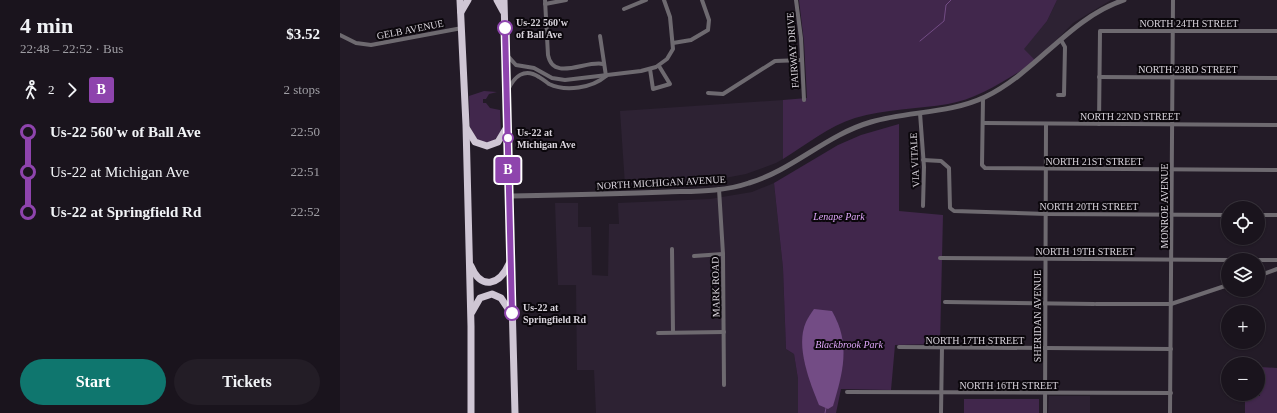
<!DOCTYPE html>
<meta charset="utf-8">
<style>
body{margin:0;font-family:"Times New Roman",serif;background:#231d26;color:#f1f3f6;height:100vh;display:flex;flex-direction:column;font-size:15px;white-space:nowrap}
*{box-sizing:border-box;margin:0}
p{font-size:13px;color:#9f9ea4}
.icon{flex:none;width:22px;height:22px;fill:none;stroke:currentColor;stroke-width:2;stroke-linecap:round;stroke-linejoin:round}
.map{position:relative;flex:1;overflow:hidden}
.panel{display:flex;flex-direction:column;background:#1a141d;width:340px}
.panel>*{flex:none}
.badge{padding:0 8px;border-radius:3px;font-size:14px;line-height:26px}
.tools{position:absolute;left:881px;top:201px;display:grid;gap:8px}
.tools a{display:grid;place-items:center;width:44px;height:44px;border-radius:50%;background:#1a141d;box-shadow:0 1px 3px #0004,0 0 0 1px #38333b;font-size:20px}
.map>.badge{position:absolute;translate:-50% -50%;box-shadow:0 0 0 2px #fff}
.legs{display:flex;align-items:center;gap:6px;height:44px;padding:0 20px;font-size:13px}
.legs p{margin-inline-start:auto}
.overview{display:flex;align-items:center;justify-content:space-between;height:68px;padding:0 20px}
h1{font-size:22px;font-weight:800;line-height:30px}
.primary-button{display:flex;gap:8px;margin-top:auto;padding:8px 20px}
.primary-button a{flex:1;height:46px;border-radius:24px;background:#0f766e;color:#fff;font-size:16px;font-weight:800;line-height:46px;text-align:center}
.primary-button a+a{background:#231d26;color:#f1f3f6}
ul{padding:0 20px;list-style:none}
li{display:flex;align-items:center;gap:14px;height:40px;font-size:15px}
li i{display:grid;place-items:center;width:6px;height:100%;margin:0 5px;background:currentColor}
li i::after{content:'';width:10px;height:10px;margin:-5px;border:3px solid;border-radius:50%;background:#1a141d}
li p{margin-inline-start:auto}
li:first-child i{background:linear-gradient(#0000 50%,currentColor 0)}
li:last-child i{background:linear-gradient(currentColor 50%,#0000 0)}
main{display:flex;flex:1;min-height:0}
.map>svg:first-child{display:block}
.built{fill:#2d2233}
.green{fill:#41274c}
.water{fill:#734c85}
.lines{fill:none;stroke-linecap:round;stroke-linejoin:round}
.stream{stroke:#734c85;stroke-width:1}
.minor{stroke:#6e6a70;stroke-width:4}
.tertiary{stroke:#6e6a70;stroke-width:5}
.trunk{stroke:#cfc6d4;stroke-width:7}
.line-1-casing{stroke:#fff;stroke-width:9}
.line-1{stroke:#8e44ad;stroke-width:6}
.stop-1-dot{fill:#fff;stroke:#8e44ad;stroke-width:2}
.labels{text-anchor:middle;stroke-width:4;stroke-linejoin:round;paint-order:stroke}
.stop-label{font-size:10px;font-weight:bold;fill:#d8d3db;stroke:#0b070c;text-anchor:start}
.street-label{font-size:10px;fill:#d8d3db;stroke:#0b070c}
.park-label{font-size:10px;font-style:italic;fill:#dfa6fa;stroke:#0b070c}
</style>
<main>
<section class="panel">
<div class="overview"><div><h1>4 min</h1><p>22:48 – 22:52 · Bus</p></div><b>$3.52</b></div>
<div class="legs"><svg class="icon" aria-label="walk" viewBox="0 0 24 24"><circle cx="13" cy="4" r="2"/><path d="M13 8l-2 6 4 7M11 14l-3 7M7 12l3-4h3l4 4"/></svg>2<svg class="icon" aria-label="forward" viewBox="0 0 24 24"><path d="M9 5l7 7-7 7"/></svg><b class="badge" style="background:#8e44ad;color:#fff">B</b><p>2 stops</p></div>
<ul>
<li><i style="color:#8e44ad"></i><b>Us-22 560'w of Ball Ave</b><p>22:50</p></li>
<li><i style="color:#8e44ad"></i><span>Us-22 at Michigan Ave</span><p>22:51</p></li>
<li><i style="color:#8e44ad"></i><b>Us-22 at Springfield Rd</b><p>22:52</p></li>
</ul>
<div class="primary-button"><a>Start</a><a>Tickets</a></div>
</section>
<div class="map">
<svg width="937" height="413" viewBox="0 0 937 413">
<rect width="100%" height="100%" fill="#231b27"/>
<!-- built -->
<g class="built">
<polygon points="717,0 771,0 733,23 696,61 683,49 707,21"/>
<polygon points="443,100 443,159 436,163 406,174 369,181 285,185 280,111"/>
<polygon points="434,183 443,268 446,349 454,354 458,379 458,413 256,413 254,370 237,370 236,285 218,285 215,203 238,203 238,227 251,227 252,275 268,276 269,224 279,224 278,203 370,199 412,192"/>
<polygon points="709,396 750,396 750,413 708,413"/>
</g>
<!-- green -->
<g class="green">
<path d="M459 0H717L707 21 684 49 696 61C671 77 638 99 608 104 578 109 545 109 515 118 489 126 466 145 443 159V100L467 98 464 42Z"/>
<polygon points="144,91 157,92 149,94 146,99 143,99 143,103 146,103 150,108 160,110 161,132 152,143 138,142 130,127 129,96"/>
<polygon points="559,124 559,211 603,215 600,344 555,345 551,390 501,389 496,413 458,413 458,379 454,354 446,349 443,268 434,183 498,145 521,135"/>
<polygon points="920,367 937,368 937,413 905,413 905,396 920,396"/>
<rect x="624" y="399" width="75" height="14"/>
</g>
<!-- water -->
<path class="water" d="M474 309 492 311C511 344 503 372 493 406L488 409 479 405C470 383 455 346 466 322 468 318 471 313 474 309Z"/>
<g class="lines">
<!-- stream -->
<g class="stream">
<polyline points="580,41 604,21 606,5 611,0"/>
<polyline points="485,413 486,408"/>
</g>
<!-- minor -->
<g class="minor">
<path d="M205 0 208 55C213 82 246 60 263 64"/>
<polyline points="456,0 461,38 464,100"/>
<polyline points="205,4 226,0"/>
<polyline points="284,9 306,0"/>
<polyline points="0,35 16,43 31,45 122,28"/>
<path d="M260 36C262 49 264 62 266 76"/>
<polyline points="333,43 351,40 368,30 369,20 362,0"/>
<polyline points="166,54 176,65 194,68 212,78 225,80 301,71 316,67 327,59 333,49 330,17 324,0"/>
<polyline points="310,69 313,89 330,84 319,66"/>
<polyline points="759,77 937,78"/>
<path d="M168 90C174 77 184 67 199 77 203 79 206 82 209 84 226 92 252 88 266 76"/>
<polyline points="368,93 383,94 435,61 462,60"/>
<polyline points="718,95 724,95 725,47 721,40"/>
<polyline points="643,98 642,165 645,168 937,170"/>
<polyline points="580,113 584,167 583,206"/>
<polyline points="644,123 937,125"/>
<polyline points="759,124 760,31 937,31"/>
<polyline points="583,160 601,161 609,168 610,208 614,211 707,214 888,215"/>
<polyline points="379,189 383,254 384,385"/>
<polyline points="918,215 937,215"/>
<polyline points="332,249 333,332"/>
<polyline points="354,256 383,254"/>
<polyline points="600,258 890,260"/>
<polyline points="918,260 937,260"/>
<polyline points="918,276 937,269"/>
<polyline points="605,302 754,304"/>
<polyline points="756,304 831,304 888,285"/>
<polyline points="318,333 384,332"/>
<polyline points="559,347 831,349"/>
<polyline points="507,392 831,393"/>
<polyline points="601,413 602,347"/>
<polyline points="705,413 706,124"/>
<polyline points="830,413 833,0"/>
</g>
<!-- tertiary -->
<path class="tertiary" d="M169 196C221 195 274 194 326 192 353 191 383 192 409 183 453 170 486 135 531 122 568 111 609 114 645 97 697 72 728 19 784 0"/>
<!-- trunk -->
<g class="trunk">
<polyline points="120,0 126,125 131,326 131,413"/>
<polyline points="157,0 163,11"/>
<polyline points="164,0 175,413"/>
<polyline points="121,12 128,0"/>
<polyline points="127,129 135,142 147,146 158,142 167,127"/>
<path d="M131 266C141 290 159 286 169 264"/>
<polyline points="132,312 140,298 152,294 161,298 171,313"/>
</g>
</g>
<g class="lines">
<defs>
<polyline id="line-1" points="165,28 172,313"/>
</defs>
<!-- line-1 casing -->
<use href="#line-1" class="line-1-casing"/>
<!-- line-1 -->
<use href="#line-1" class="line-1"/>
</g>
<!-- markers -->
<g class="stop-1-dot">
<circle cx="165" cy="28" r="7"/>
<circle cx="168" cy="138" r="5"/>
<circle cx="172" cy="313" r="7"/>
</g>
<g class="labels">
<!-- stop labels -->
<g class="stop-label">
<text x="176" y="26">Us-22 560'w<tspan x="176" dy="12">of Ball Ave</tspan></text>
<text x="177" y="136">Us-22 at<tspan x="177" dy="12">Michigan Ave</tspan></text>
<text x="183" y="311">Us-22 at<tspan x="183" dy="12">Springfield Rd</tspan></text>
</g>
<!-- street labels -->
<g class="street-label">
<text x="849" y="27">NORTH 24TH STREET</text>
<text transform="translate(70 29) rotate(-11)" y="4">GELB AVENUE</text>
<text transform="translate(452 50) rotate(-94)" y="4">FAIRWAY DRIVE</text>
<text x="848" y="73">NORTH 23RD STREET</text>
<text x="790" y="120">NORTH 22ND STREET</text>
<text transform="translate(574 160) rotate(-93)" y="4">VIA VITALE</text>
<text x="754" y="165">NORTH 21ST STREET</text>
<text transform="translate(321 182) rotate(-3)" y="4">NORTH MICHIGAN AVENUE</text>
<text x="749" y="210">NORTH 20TH STREET</text>
<text transform="translate(824 206) rotate(-90)" y="4">MONROE AVENUE</text>
<text x="745" y="255">NORTH 19TH STREET</text>
<text transform="translate(375 287) rotate(-91)" y="4">MARK ROAD</text>
<text transform="translate(697 316) rotate(-90)" y="4">SHERIDAN AVENUE</text>
<text x="635" y="344">NORTH 17TH STREET</text>
<text x="669" y="389">NORTH 16TH STREET</text>
</g>
<!-- park labels -->
<g class="park-label">
<text x="499" y="220">Lenape Park</text>
<text x="509" y="348">Blackbrook Park</text>
</g>
</g>
</svg>
<div class="tools">
<a><svg class="icon" aria-label="locate" viewBox="0 0 24 24"><circle cx="12" cy="12" r="6"/><path d="M12 2v4M12 18v4M2 12h4M18 12h4"/></svg></a>
<a><svg class="icon" aria-label="layers" viewBox="0 0 24 24"><path d="M12 4l9 5-9 5-9-5zM3 14l9 5 9-5"/></svg></a>
<a>+</a>
<a>−</a>
</div>
<b class="badge" style="left:168px;top:170px;background:#8e44ad;color:#fff">B</b>
</div>
</main>
